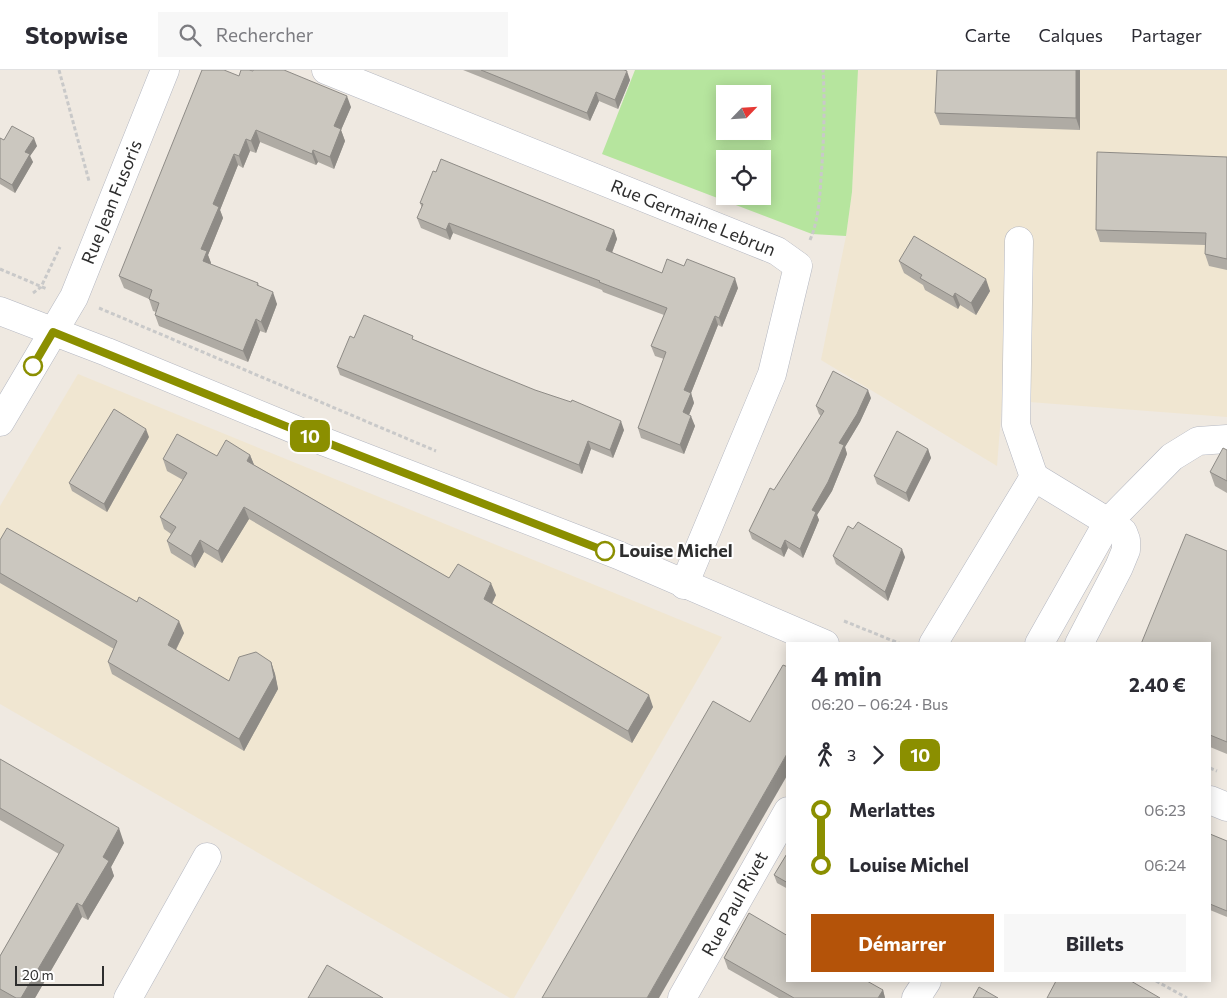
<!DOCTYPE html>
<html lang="fr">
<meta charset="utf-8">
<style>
body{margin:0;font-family:Commissioner,sans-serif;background:#f7f7f7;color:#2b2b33;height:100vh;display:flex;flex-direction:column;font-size:19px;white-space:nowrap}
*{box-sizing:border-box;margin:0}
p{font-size:16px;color:#7c7c81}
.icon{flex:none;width:28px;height:28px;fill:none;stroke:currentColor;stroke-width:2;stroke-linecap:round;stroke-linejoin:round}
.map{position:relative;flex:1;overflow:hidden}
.sheet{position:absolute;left:786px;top:572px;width:425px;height:340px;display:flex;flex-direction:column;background:#fff;border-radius:0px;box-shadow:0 2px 12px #0003}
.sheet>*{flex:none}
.badge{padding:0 10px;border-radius:8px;font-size:18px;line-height:32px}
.needle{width:32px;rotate:65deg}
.fabs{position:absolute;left:716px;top:15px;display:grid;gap:10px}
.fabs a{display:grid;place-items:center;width:55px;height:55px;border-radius:0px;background:#fff;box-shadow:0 2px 12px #0003;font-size:25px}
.scale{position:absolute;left:15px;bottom:12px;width:89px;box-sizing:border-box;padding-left:5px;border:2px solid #2e2e2e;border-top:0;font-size:14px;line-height:18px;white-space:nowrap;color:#2e2e2e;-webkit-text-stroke:4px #fff;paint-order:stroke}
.map>.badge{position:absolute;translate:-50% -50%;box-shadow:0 0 0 2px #fff}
.legs{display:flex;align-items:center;gap:8px;height:55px;padding:0 25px;font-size:16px}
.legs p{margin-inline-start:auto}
.summary{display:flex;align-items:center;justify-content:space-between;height:85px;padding:0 25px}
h1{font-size:28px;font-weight:700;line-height:38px}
.action{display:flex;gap:10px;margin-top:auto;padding:10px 25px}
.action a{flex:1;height:58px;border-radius:0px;background:#b45309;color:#fff;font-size:20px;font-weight:700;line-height:58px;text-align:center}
.action a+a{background:#f7f7f7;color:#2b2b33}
ul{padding:0 25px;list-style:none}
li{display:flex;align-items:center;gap:18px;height:55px;font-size:19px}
li i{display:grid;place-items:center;width:8px;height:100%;margin:0 6px;background:currentColor}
li i::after{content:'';width:12px;height:12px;margin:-6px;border:4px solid;border-radius:50%;background:#fff}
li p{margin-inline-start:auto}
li:first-child i{background:linear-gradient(#0000 50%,currentColor 0)}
li:last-child i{background:linear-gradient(currentColor 50%,#0000 0)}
header{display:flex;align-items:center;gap:30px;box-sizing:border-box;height:70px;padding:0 25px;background:#fff;border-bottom:1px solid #e1e1e2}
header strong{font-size:24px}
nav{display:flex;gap:28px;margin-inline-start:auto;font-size:18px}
.search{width:350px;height:45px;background:#f7f7f7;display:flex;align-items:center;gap:12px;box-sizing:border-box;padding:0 18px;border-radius:0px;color:#7c7c81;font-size:19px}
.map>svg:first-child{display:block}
.education{fill:#f0e6d1}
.grass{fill:#b6e59e;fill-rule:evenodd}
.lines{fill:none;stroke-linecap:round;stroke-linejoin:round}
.minor-casing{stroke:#b4b7c1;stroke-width:29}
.path{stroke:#c9c9c9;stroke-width:3;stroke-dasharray:4 2.5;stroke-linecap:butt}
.minor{stroke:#fff;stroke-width:28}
.wall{fill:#afaba4}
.shaded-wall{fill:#8e8b86}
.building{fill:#cbc7bf;stroke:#8e8b86}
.line-1-casing{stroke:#fff;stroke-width:11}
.line-1{stroke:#8b8f00;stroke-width:8}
.stop-1-dot{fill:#fff;stroke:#8b8f00;stroke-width:2.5}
.labels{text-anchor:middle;stroke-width:4;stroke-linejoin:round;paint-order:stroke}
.street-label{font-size:18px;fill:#2e2e2e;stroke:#fff}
.stop-label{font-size:18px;font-weight:bold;fill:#2e2e2e;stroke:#fff;text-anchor:start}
</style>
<header>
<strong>Stopwise</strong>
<div class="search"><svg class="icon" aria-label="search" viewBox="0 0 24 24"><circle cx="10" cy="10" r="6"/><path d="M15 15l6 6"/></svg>Rechercher</div>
<nav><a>Carte</a><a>Calques</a><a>Partager</a></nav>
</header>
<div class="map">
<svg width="1227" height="928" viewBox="0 0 1227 928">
<rect width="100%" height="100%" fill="#efe9e1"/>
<!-- education -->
<g class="education">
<polygon points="858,0 1227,0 1227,347 1029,332 1002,332 997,396 821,290 846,166 852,122"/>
<polygon points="78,304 722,567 514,928 510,928 0,634 0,436"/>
</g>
<!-- grass -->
<path class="grass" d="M635 0H858L852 122 846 166 812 164 602 84ZM725 24H762V61H725ZM725 89H762V126H725Z"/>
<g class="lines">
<defs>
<g id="minor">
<polyline points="326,0 777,181 798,196 772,304 684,515"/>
<polyline points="1019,171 1016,355 1034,407"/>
<polyline points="0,241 107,282 325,372 618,485 825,574"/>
<polyline points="0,352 74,227 165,0"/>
<polyline points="933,574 1034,407 1108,452 1123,462 1126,470 1126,480 1119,497 1079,574"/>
<polyline points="1039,574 1108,452 1172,387 1198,371 1227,369"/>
<polyline points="1210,730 1227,737"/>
<polyline points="128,928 207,787"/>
<polyline points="682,928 788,741"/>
<polyline points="916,928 927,911"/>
</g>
</defs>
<!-- minor casing -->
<use href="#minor" class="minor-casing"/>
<!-- path -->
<g class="path">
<polyline points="59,0 89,111"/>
<path d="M810 170C820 147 820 119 822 94 824 62 825 31 823 0"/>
<polyline points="0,199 47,219"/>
<polyline points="33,223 41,217 60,177"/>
<polyline points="99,238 436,381"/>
<polyline points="844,551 901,574"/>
<polyline points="1210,698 1217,701"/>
<polyline points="1156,911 1187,928"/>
</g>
<!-- minor -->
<use href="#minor" class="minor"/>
</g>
<!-- wall -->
<g class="wall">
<polygon points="463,0 624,0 630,10 618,39 599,31 590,51"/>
<polygon points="1080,0 1080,60 940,55 935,43"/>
<polygon points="239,6 351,37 341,60 345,71 334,99 318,92 316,95 260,72 256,83 250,81 243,98 238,95 220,140 223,148 208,185 211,193 211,195 258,213 259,216 277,234 266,263 260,261 248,292 159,256 155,245 156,242 153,241 149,229 124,218 119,206"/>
<polygon points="0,68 4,70 37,76 30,86 33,92 15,123 0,114"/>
<polygon points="1227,87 1227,200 1209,196 1205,184 1205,175 1100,172 1096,160"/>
<polygon points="420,133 614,160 617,169 612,183 662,203 738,218 722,257 718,255 691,323 694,333 689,345 695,356 684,384 641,368 638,358 664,289 655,286 651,276 664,245 603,222 602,220 453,163 450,170 421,158 417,148 422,138"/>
<polygon points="899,191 990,221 976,245 960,235 958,239 925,220 923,215 904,203"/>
<polygon points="354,268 415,270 624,360 613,388 591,379 582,404 340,305 337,297"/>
<polygon points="871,328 860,352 845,377 847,384 832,421 817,445 819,450 803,488 788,478 784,487 752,469 749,461 821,346 819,344 816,336"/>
<polygon points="149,367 107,442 72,421 69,413"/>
<polygon points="928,379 931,388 909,432 877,414 874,406"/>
<polygon points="1227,380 1227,423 1215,416 1210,402"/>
<polygon points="250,385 254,395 449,508 496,525 492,534 653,637 632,673 249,449 222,493 204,482 195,498 171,483 167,471 171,464 164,459 160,447 183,410 167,401 163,389"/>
<polygon points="0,470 184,563 176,580 229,611 271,592 275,604 278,619 244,681 112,604 108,592 114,579 0,513"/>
<polygon points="1227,481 1227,684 1210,677 1210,574"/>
<polygon points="833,486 905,487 888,531 836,494"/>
<polygon points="0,689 124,773 111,797 114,806 88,850 82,847 35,928 0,928 0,886 59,784 0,750"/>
<polygon points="1210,764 1227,771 1227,847 1210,840"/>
<polygon points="788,782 788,819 777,813 774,805"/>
<polygon points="724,888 883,920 885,928 779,928 728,899"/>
</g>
<!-- shaded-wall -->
<g class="shaded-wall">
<polygon points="1076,0 1080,0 1080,60 1076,48"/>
<polygon points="627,1 630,10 618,39 615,30"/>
<polygon points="596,22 599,31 590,51 587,43"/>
<polygon points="347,26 351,37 341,60 345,71 334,99 330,87 334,56"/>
<polygon points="256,60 260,72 256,83 251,71"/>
<polygon points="34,68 37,76 30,86 33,92 15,123 12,115 25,82"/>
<polygon points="246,69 250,81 243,98 239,86"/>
<polygon points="313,80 318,92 316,95 312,84"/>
<polygon points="234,84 238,95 220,140 223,148 208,185 211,193 207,203 203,191 201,179 213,134"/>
<polygon points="449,153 453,163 450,170 446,160"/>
<polygon points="614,160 617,169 609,190 606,180"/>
<polygon points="735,208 738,218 722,257 719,248"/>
<polygon points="986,209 990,221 976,245 971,233"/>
<polygon points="273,222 277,234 266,263 261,252"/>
<polygon points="955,223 960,235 958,239 953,227"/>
<polygon points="715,246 718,255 691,323 694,333 686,352 683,342 684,320"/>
<polygon points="256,249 260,261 248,292 243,281"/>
<polygon points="868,320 871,328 860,352 845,377 847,384 832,421 817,445 819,450 803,488 800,479 812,440 839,373"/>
<polygon points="691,346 695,356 684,384 680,375"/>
<polygon points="621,351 624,360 613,388 610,380"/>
<polygon points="146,359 149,367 107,442 104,434"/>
<polygon points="588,371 591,379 582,404 579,395"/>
<polygon points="928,379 931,388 909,432 906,423"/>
<polygon points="250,385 255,397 247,391"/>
<polygon points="244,437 249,449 222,493 218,481"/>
<polygon points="200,470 204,482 195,498 191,486"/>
<polygon points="785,470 788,478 784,487 781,479"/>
<polygon points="902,479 905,487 888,531 885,522"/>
<polygon points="491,513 496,525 488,541 484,529"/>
<polygon points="179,551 184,563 172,587 168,575"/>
<polygon points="271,592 275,604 278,619 244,681 239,669"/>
<polygon points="649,625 653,637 632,673 628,661"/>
<polygon points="788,682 788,704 659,928 647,928"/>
<polygon points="119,758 124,773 111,797 114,806 88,850 82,836 103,787"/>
<polygon points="77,833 82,847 35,928 21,928"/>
<polygon points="883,920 885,928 878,928"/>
</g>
<!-- building -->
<g class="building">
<polygon points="202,0 224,0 239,6 241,0 249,0 253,1 253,0 284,0 347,26 334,56 341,59 330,87 313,80 312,84 256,60 251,71 246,69 239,86 234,84 213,134 219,137 201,179 207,181 203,191 258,213 257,215 273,222 261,252 256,249 243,281 155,245 159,233 149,229 152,220 119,206"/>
<polygon points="481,0 624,0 627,1 615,30 596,22 587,43"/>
<polygon points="937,0 1076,0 1076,48 935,43"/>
<polygon points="12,56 34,68 25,82 30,84 12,115 0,108 0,68 4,70"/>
<polygon points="1097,82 1227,87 1227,189 1205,184 1206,163 1096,160"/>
<polygon points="441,89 614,160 606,180 662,203 667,189 684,196 687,189 735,208 719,248 715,246 684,320 691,323 683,342 691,346 680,375 638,358 666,282 651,276 667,238 599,212 600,211 449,153 446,160 417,148 423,134 420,133 433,101 436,102"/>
<polygon points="914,166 986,209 971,233 955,223 953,227 920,208 922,205 899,191"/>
<polygon points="364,245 413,266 412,269 481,298 535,320 571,332 572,330 621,351 610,380 588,371 579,395 337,297 350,266 354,268"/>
<polygon points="833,301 868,320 857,344 839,373 844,375 828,412 812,440 816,442 800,479 785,470 781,479 749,461 770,418 774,420 824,341 816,336"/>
<polygon points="114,339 146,359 104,434 69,413"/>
<polygon points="897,361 928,379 906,423 874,406"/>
<polygon points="177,364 217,386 226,370 250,385 247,391 449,508 458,494 491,513 484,529 649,625 628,661 244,437 218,481 200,470 191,486 167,471 176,457 160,447 187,403 163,389"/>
<polygon points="1223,378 1227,380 1227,411 1210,402"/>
<polygon points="858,452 902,479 885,522 833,486 848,456 853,459"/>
<polygon points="7,458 137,532 139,527 179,551 168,575 229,611 239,587 256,582 271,592 274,607 239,669 108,592 117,571 0,503 0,470"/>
<polygon points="1186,464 1227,481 1227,672 1210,665 1210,574 1141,574"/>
<polygon points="783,595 788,597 788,682 647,928 542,928 713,631 750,652"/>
<polygon points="0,689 119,758 103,787 109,791 82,836 77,833 21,928 16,928 0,919 0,886 64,775 0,738"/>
<polygon points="1210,764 1227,771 1227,841 1210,834"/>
<polygon points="788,782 788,813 774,805"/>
<polygon points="749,843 788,866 788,911 867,911 883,920 878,928 794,928 724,888"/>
<polygon points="327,895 383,928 308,928"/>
<polygon points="1056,911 1131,911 1160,928 1047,928"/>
<polygon points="979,917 998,928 973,928"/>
</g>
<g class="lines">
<defs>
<polyline id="line-1" points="33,296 53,262 325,372 605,481"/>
</defs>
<!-- line-1 casing -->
<use href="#line-1" class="line-1-casing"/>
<!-- line-1 -->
<use href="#line-1" class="line-1"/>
</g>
<!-- markers -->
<g class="stop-1-dot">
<circle cx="33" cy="296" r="9"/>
<circle cx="605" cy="481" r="9"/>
</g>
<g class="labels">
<!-- street labels -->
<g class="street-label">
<text transform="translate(112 132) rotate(-68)" y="6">Rue Jean Fusoris</text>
<text transform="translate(693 148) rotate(22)" y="6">Rue Germaine Lebrun</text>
<text transform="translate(735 834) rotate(-61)" y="6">Rue Paul Rivet</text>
</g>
<!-- stop labels -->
<g class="stop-label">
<text x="619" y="487">Louise Michel</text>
</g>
</g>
</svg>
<div class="fabs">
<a><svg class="needle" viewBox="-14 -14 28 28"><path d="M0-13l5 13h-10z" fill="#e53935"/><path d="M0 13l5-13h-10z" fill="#7c7c81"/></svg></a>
<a><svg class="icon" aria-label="locate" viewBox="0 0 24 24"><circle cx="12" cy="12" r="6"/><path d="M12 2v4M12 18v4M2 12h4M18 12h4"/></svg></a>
</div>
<div class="scale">20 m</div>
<b class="badge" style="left:310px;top:366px;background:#8b8f00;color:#fff">10</b>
<section class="sheet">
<div class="summary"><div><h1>4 min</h1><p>06:20 – 06:24 · Bus</p></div><b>2.40 €</b></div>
<div class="legs"><svg class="icon" aria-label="walk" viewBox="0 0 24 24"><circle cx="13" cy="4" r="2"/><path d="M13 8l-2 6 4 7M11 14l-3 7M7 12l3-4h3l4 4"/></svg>3<svg class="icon" aria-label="forward" viewBox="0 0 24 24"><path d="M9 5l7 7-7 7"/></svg><b class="badge" style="background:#8b8f00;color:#fff">10</b></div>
<ul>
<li><i style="color:#8b8f00"></i><b>Merlattes</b><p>06:23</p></li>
<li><i style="color:#8b8f00"></i><b>Louise Michel</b><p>06:24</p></li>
</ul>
<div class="action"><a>Démarrer</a><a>Billets</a></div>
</section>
</div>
